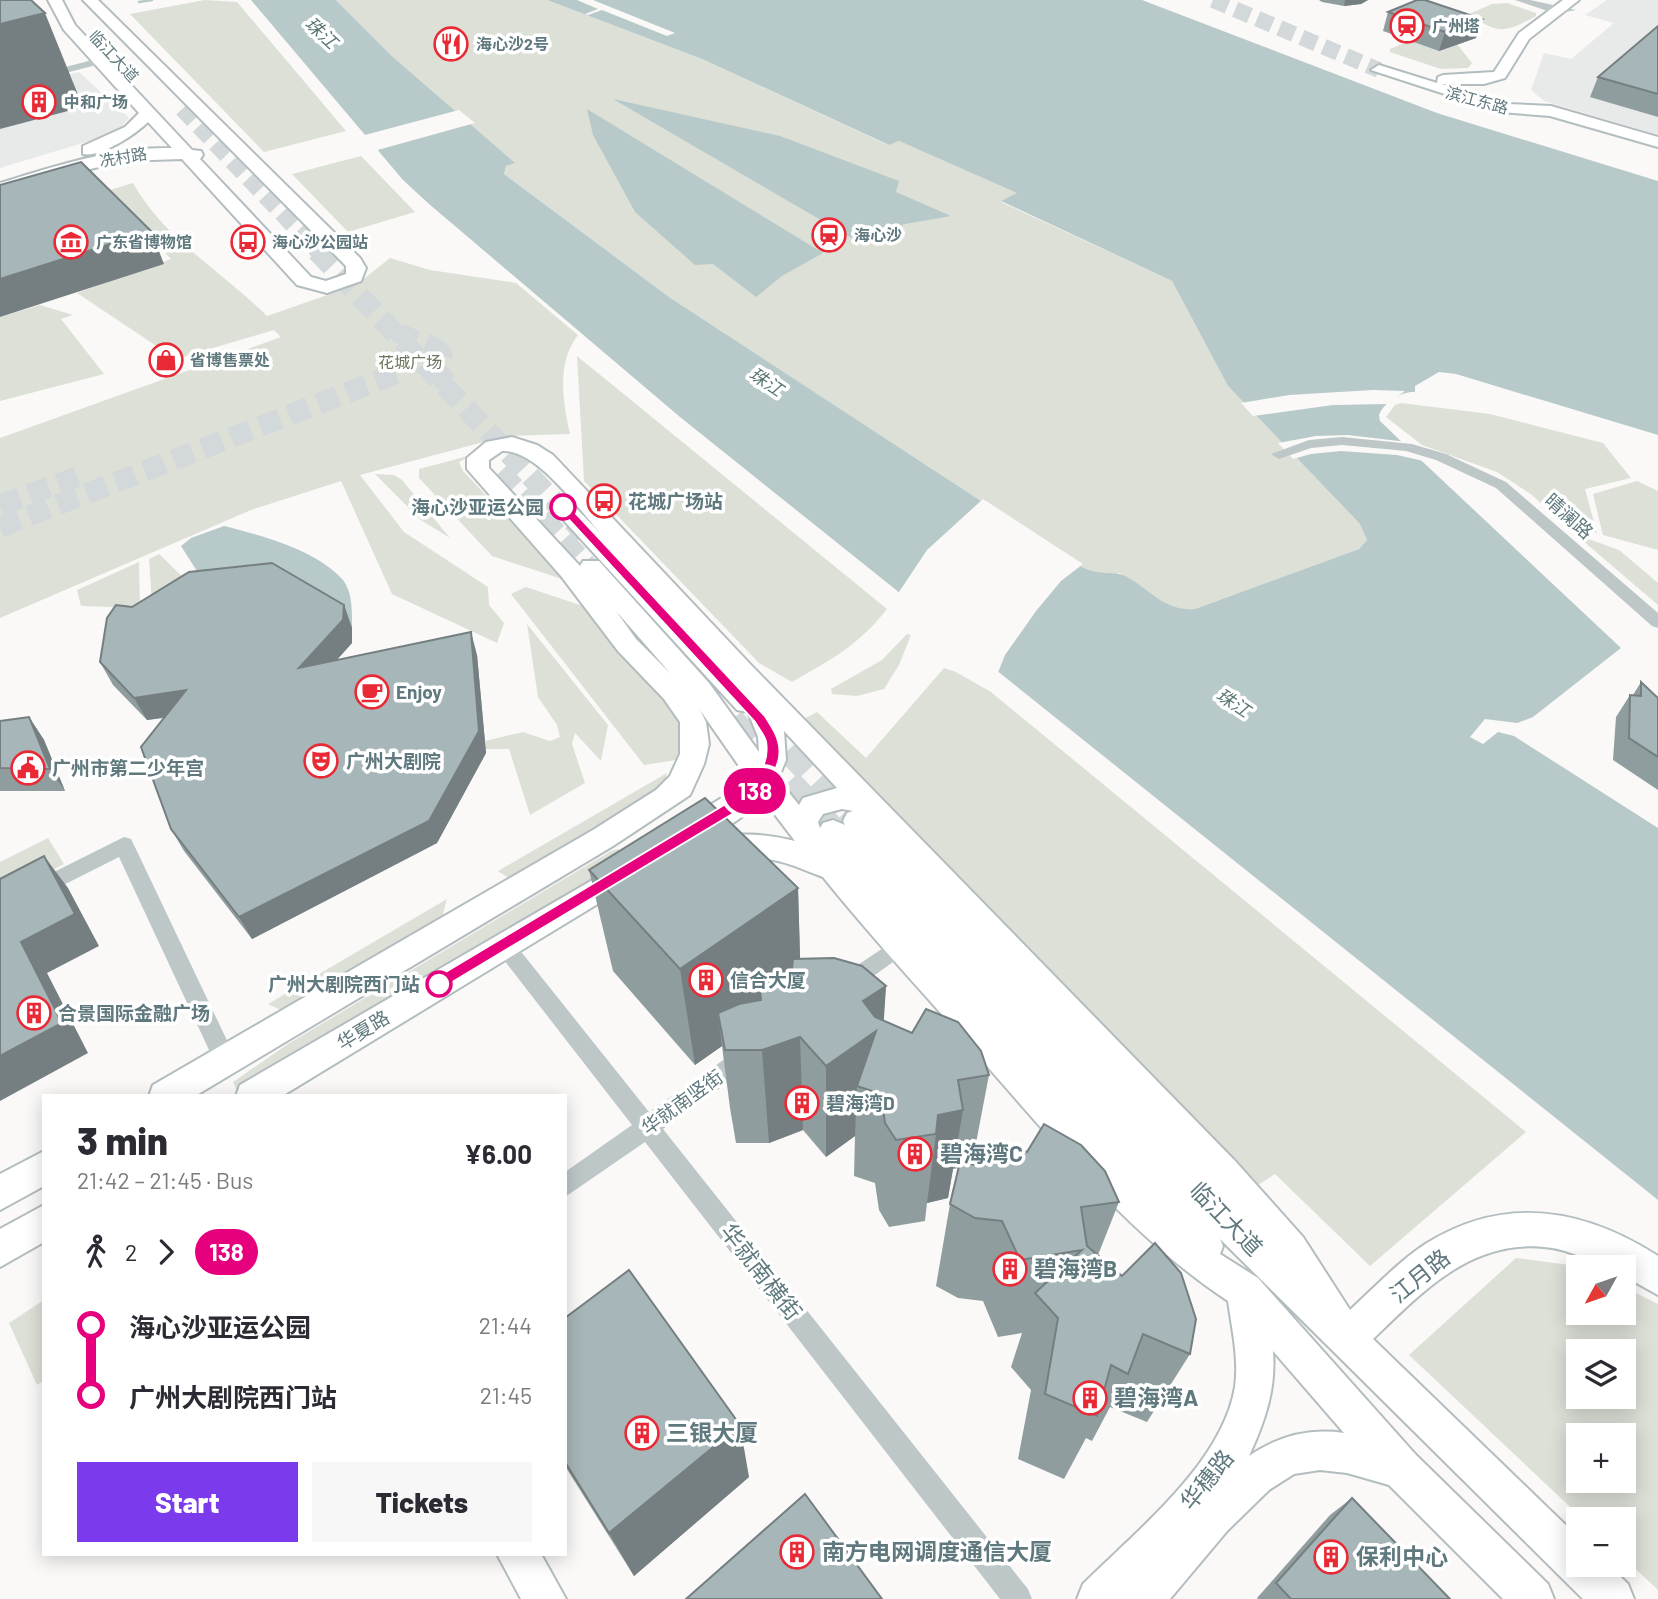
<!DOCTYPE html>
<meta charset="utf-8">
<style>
body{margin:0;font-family:Barlow,"Noto Sans SC",sans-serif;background:#f7f7f7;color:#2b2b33;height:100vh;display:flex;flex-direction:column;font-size:26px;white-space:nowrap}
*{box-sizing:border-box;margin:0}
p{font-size:23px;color:#7c7c81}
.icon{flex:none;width:38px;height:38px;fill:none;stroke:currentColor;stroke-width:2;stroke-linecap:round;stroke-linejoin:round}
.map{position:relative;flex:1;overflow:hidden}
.sheet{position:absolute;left:42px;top:1094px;width:525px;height:462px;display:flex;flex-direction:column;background:#fff;border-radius:0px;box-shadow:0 4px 18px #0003}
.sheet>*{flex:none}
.badge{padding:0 14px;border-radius:23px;font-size:24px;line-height:46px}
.needle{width:46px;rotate:230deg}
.controls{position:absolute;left:1566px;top:1255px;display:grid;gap:14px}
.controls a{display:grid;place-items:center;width:70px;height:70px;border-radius:0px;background:#fff;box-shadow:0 4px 18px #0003;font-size:35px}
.map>.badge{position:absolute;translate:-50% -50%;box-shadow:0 0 0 4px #fff}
.legs{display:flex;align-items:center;gap:10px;height:77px;padding:0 35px;font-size:23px}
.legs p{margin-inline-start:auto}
.head{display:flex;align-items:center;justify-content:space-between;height:119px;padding:0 35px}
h1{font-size:38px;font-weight:800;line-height:52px}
.action{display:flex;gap:14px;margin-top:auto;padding:14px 35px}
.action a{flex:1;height:80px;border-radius:0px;background:#7c3aed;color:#fff;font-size:28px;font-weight:800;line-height:80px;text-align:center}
.action a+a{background:#f7f7f7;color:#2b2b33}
ul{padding:0 35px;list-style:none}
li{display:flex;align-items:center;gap:24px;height:70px;font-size:26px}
li i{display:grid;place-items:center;width:10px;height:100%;margin:0 9px;background:currentColor}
li i::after{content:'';width:18px;height:18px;margin:-9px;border:5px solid;border-radius:50%;background:#fff}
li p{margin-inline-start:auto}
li:first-child i{background:linear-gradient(#0000 50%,currentColor 0)}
li:last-child i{background:linear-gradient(currentColor 50%,#0000 0)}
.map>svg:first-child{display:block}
.built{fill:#e8e9e9}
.green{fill:#dce0d7;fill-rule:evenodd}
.water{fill:#b7cac9}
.pier{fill:#faf9f8}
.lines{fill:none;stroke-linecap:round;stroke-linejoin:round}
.stream{stroke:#b7cac9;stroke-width:2.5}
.secondary-tunnel-far2{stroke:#d3d9da;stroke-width:16;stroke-dasharray:16 8;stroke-linecap:butt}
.secondary-tunnel-far1{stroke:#d3d9da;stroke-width:21;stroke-dasharray:21 10;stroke-linecap:butt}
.secondary-tunnel{stroke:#d3d9da;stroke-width:28;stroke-dasharray:28 14;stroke-linecap:butt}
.secondary-casing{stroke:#b3bdbf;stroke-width:4}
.street{fill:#bec7c8;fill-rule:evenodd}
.secondary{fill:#fff;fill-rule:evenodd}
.wall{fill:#909d9e}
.shaded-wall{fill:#757f81}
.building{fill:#a7b6b8;stroke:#757f81;stroke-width:2}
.line-1{fill:#e6007e;stroke:#fff;stroke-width:2}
.stop-1-dot{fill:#fff;stroke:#e6007e;stroke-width:3.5}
.labels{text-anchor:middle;stroke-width:7;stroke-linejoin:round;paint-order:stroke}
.far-poi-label{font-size:16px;font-weight:bold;fill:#5f797e;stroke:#fff;text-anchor:start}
.far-street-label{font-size:16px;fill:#5f797e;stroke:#fff}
.far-park-label{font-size:16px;fill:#6a765e;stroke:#fff}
.far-water-label{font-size:18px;font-style:italic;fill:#5a7675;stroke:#fff}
.poi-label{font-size:19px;font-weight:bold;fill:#5f797e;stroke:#fff;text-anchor:start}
.stop-label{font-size:19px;font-weight:bold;fill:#5f797e;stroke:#fff;text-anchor:end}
.street-label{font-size:19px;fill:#5f797e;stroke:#fff}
.near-poi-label{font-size:23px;font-weight:bold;fill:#5f797e;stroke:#fff;text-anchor:start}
.near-street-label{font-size:23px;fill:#5f797e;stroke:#fff}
</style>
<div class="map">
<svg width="1658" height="1599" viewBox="0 0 1658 1599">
<rect width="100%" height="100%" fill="#faf9f8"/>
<!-- built -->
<g class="built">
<polygon points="1607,0 1658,0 1658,135 1544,101 1531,90 1544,53 1571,59 1614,23 1585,15"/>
<polygon points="79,72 129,118 116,133 0,168 0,92"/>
</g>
<!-- green -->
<g class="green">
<polygon points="205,0 237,2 346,131 264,152 130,14"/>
<polygon points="336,0 547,0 702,59 888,145 899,141 1018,193 1001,202 1172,281 1228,386 1361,525 1367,540 1359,549 1195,609 1181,610 1169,607 1120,573 1095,574 1082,567 669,297 504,174 506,166 514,163 393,57"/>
<path d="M1507 3 1536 13V16C1505 33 1499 35 1469 14L1492 4Z"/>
<polygon points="1437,29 1448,33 1472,63 1468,68 1441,69 1390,52 1390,49"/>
<polygon points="361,156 415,212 348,232 292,174"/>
<path d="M133 183C165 240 222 271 267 316L356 285 390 258 430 270 516 283 578 335C556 363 563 402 570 434L506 436 360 475 404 532 488 587 489 605 504 623 497 643 392 594 341 481 251 510 0 618V438L281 337 274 330 176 359 77 293 171 259 106 191Z"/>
<polygon points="40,305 73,315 61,319 104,374 0,401 0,317"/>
<path d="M577 356 887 609C859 645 832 659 792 682L759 663 584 481Z"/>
<polygon points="1401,403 1490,414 1603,443 1631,478 1585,489 1597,533 1565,525 1532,495 1497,472 1422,445 1386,417 1395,405"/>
<polygon points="472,455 459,462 463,471 568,581 492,556 419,478 419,469"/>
<polygon points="375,474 394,475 402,480 450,538 421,520"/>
<polygon points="1637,481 1658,491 1658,550 1603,535 1593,494"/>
<polygon points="1575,534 1619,550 1658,583 1658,605"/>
<polygon points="159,554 187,581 152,604 149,559"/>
<polygon points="139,562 140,609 137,615 113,607 81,606 77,590"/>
<polygon points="526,587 583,606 592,614 681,720 683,759 644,765 511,594"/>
<polygon points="527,624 608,725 601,761 575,733 572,744 585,783 530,815 509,749 486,749 485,741 523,732 550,741 560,737 557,725 538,697"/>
<polygon points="907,634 911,635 899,665 884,689 857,696 832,694 831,689 882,660"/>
<polygon points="944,668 956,672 991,692 1526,1132 1370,1266 1275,1174 1258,1185 804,719 817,712 866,758"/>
<polygon points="667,773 663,787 510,879 498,871"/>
<polygon points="48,838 64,864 0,898 0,862"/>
<polygon points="618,849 626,853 620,869 237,1091 233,1082 288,1044 611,851"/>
<polygon points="447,899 440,924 283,1011 268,1004"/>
<path d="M1516 1258 1585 1267H1578V1312H1624V1287L1658 1304V1590L1624 1558V1519H1583L1409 1355ZM1624 1351V1396H1578V1351ZM1578 1435H1624V1480H1578Z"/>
<polygon points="44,1300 44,1380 37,1385 9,1323"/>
</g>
<!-- water -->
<g class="water">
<path d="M251 0H336L393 57 515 163 506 166 504 174 669 297 1082 567C1099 576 1114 571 1123 575 1149 587 1163 612 1195 609L1359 549 1367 540 1360 524 1228 386 1172 281 1001 201 1017 193 899 141 889 145 702 59 547 0H1142L1437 113 1658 181V435L1456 374 1439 372 1415 386V392C1402 391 1384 402 1379 415L1380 421 1407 447 1621 648 1533 717 1517 723 1485 719 1470 737 1483 744 1498 732 1514 736 1658 828V1200L680 417 429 204 403 180Z"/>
<polygon points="613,99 780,136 899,181 896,192 951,216 905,224 855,240"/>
<polygon points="587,109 823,253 782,276 756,297 713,264 695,265 635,212 593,135"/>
<path d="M224 526C260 535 317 550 343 580 353 593 352 613 352 628L200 576 181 546 191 538Z"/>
</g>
<!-- pier -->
<g class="pier">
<polygon points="577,0 593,0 675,33 667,36 602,10 588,15 585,14 598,9"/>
<polygon points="459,110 475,123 374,151 361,136"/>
<polygon points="1373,390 1405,391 1387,404 1333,405 1253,416 1241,403 1289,395"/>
<polygon points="1348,435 1407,442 1428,462 1397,455 1341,451 1311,454 1293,459 1278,443 1316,436"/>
<polygon points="983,499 1083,564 1061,581 1036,611 1005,655 997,675 897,595 927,550"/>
</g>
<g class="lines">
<!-- stream -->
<polyline class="stream" points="139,2 152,0"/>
<!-- secondary-tunnel-far2 -->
<g class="secondary-tunnel-far2">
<polyline points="1213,0 1379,70"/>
<polyline points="182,109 319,253"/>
</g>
<!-- secondary-tunnel-far1 -->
<g class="secondary-tunnel-far1">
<polyline points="317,251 585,534"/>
<path d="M398 331C411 344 432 341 442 355L438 373 450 386"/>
<polyline points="500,472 605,585"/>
<polyline points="0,505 77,477"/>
<polyline points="0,527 398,373"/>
</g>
<!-- secondary-tunnel -->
<g class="secondary-tunnel">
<polyline points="604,583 608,588"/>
<polyline points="760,719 857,821"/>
<polyline points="731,721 833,831"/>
</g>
<defs>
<g id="secondary">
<path d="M48 0H62L75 25 192 150 201 151 203 155 200 159 311 277 326 281 346 274V266L83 0H98L360 258 366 268 361 281 327 293 297 285 182 159 121 161 0 193V183C56 166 112 147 172 148L148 122C136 134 100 158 83 154V146L125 127 139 113 64 30Z"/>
<polygon points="1563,0 1579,0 1529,39 1505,78 1484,84 1442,84 1507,104 1551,106 1658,137 1658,147 1550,116 1500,112 1371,70 1379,65 1437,83 1438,77 1443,75 1494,72 1519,33"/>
<path d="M512 437 537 445 553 455 751 665 1236 1162 1303 1237 1350 1310C1375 1287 1399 1261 1427 1243 1505 1195 1583 1208 1658 1256V1295L1624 1276V1267C1599 1267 1577 1252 1552 1248 1474 1236 1424 1290 1373 1339L1578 1537V1564H1607L1628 1584 1634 1599H1583L1220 1239 1223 1246 1220 1254 1258 1278 1416 1455 1548 1584 1554 1599H1503L1389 1485 1347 1473 1320 1470 1294 1474 1269 1490 1227 1531 1170 1599H1077L1083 1584C1136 1531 1222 1464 1235 1387 1239 1359 1232 1329 1228 1301 1128 1235 1051 1138 972 1049 923 992 870 936 823 877 801 869 784 860 760 858 742 857 723 862 706 856L702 848 706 840C733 831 768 834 795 841L763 799C746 816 701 849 678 842L674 834C682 817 730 797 748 779L700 710 706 722 709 744 704 764 690 795 613 846 195 1096H149L153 1085 593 830 656 790 670 776 680 754V722L664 699 618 651 561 576 467 469V458L486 442ZM502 451C537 449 579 510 602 535L576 508H560L557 513 737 710 748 712 758 737 759 752 709 683 599 561H583L580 566 489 468V460ZM616 611 671 674 636 639ZM784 731 837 788 803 798 799 805 778 779 786 760ZM842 809 853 811 847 813 843 821 845 825 833 820 823 823 820 828 818 822 823 814ZM1273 1351 1344 1433C1310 1428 1278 1436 1249 1456 1265 1421 1276 1390 1273 1351Z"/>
<polygon points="627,860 637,864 642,872 637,880 282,1096 236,1096 240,1085"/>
<polygon points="44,1151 44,1186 0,1210 0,1174"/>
<polygon points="44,1205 44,1242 0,1267 0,1229"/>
<polygon points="497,1554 541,1554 566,1599 521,1599"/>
</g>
</defs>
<!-- secondary casing -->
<use href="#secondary" class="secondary-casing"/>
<!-- street -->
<g class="street">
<polygon points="1515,0 1530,0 1576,10 1556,14"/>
<polygon points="100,58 105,61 104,63 0,90 0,84"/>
<polygon points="1342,437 1412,444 1446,454 1506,482 1658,613 1658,628 1652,626 1496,488 1436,460 1406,451 1342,445 1311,448 1279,459 1271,454 1309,440"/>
<polygon points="124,837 131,839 134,845 233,1053 236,1060 233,1067 225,1070 217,1067 119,857 0,917 0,899"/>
<polygon points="504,936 511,939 649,1112 739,1049 747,1046 755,1049 758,1056 755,1063 663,1129 1028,1589 1032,1599 1000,1599 645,1142 565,1197 565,1172 632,1125 497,951 493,945 497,939"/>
<polygon points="901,936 908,939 912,945 908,951 853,991 845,994 837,991 834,985 837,979"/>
</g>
<!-- secondary -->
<use href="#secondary" class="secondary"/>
</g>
<!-- wall -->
<g class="wall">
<polygon points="1319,0 1368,0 1361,4 1344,6 1322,2"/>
<polygon points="1388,12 1482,19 1476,38 1439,51 1383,31"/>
<polygon points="1658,26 1658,117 1590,97 1598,77"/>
<polygon points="344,605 352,628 352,643 337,660 477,655 486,753 437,843 252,939 184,851 171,829 164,718 147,720 113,685 100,662 132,607"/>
<polygon points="1641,682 1658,698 1658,790 1613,760 1616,717 1630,695 1633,695"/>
<polygon points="29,717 44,740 65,791 0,791 0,721"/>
<polygon points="589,870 798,888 800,959 886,986 883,1021 989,1075 972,1164 975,1165 978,1146 1119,1202 1098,1255 1190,1354 1147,1422 1110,1407 1092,1441 1086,1438 1064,1479 1018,1459 1031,1390 1011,1367 1022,1333 998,1337 983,1301 958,1298 936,1286 950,1204 959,1168 953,1169 948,1198 927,1203 925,1221 889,1227 879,1210 875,1183 854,1176 855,1136 826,1157 803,1130 769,1143 736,1143 730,1108 722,1046 695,1065 613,971"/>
<polygon points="565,1318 749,1477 634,1576 565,1466"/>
<polygon points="1352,1498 1450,1599 1258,1599 1257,1598 1330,1515"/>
</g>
<!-- shaded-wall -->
<g class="shaded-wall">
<polygon points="1345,0 1368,0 1361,4 1344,6"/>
<polygon points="45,13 83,107 0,129 0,24"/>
<polygon points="1482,19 1476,38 1439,51 1445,32"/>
<polygon points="151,231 164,264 0,317 0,279"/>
<polygon points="344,605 352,628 352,643 309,690 299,668"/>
<polygon points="471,632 477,655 486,753 437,843 252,939 239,917"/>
<polygon points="186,690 198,712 147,720 134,698"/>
<polygon points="29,717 44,740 65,791 50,769"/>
<polygon points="44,856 68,888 99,946 47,973 88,1053 0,1101 0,1056 21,942"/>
<polygon points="798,888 801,989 760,990 762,1018 718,1013 722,1046 695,1065 680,969"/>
<polygon points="886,986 880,1082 857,1086 855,1136 826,1157 826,1066 863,1001"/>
<polygon points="800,1037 803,1130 769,1143 762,1050"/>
<polygon points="963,1110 948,1198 927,1203 936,1134 938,1115"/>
<polygon points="740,1425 749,1477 634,1576 609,1533"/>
</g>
<!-- building -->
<g class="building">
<polygon points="0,0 31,0 45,13 0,24"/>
<polygon points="1417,0 1425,0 1482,19 1445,32 1388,12"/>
<polygon points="1658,26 1658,94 1598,77"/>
<polygon points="81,162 151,231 0,279 0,185"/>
<polygon points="272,563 344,605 343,620 299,668 471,632 479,731 429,821 239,917 171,829 141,747 186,690 134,698 100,662 107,618 116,605 132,607 189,572"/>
<polygon points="1641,682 1658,698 1658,757 1629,738 1630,695 1641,696"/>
<polygon points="29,717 50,769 0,768 0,721"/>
<polygon points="705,798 798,888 680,969 589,870"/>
<polygon points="44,856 75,914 21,942 62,1023 0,1056 0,879"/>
<polygon points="834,958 862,966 886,986 863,1001 875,1017 912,1033 926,1009 958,1022 981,1051 989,1075 958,1080 963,1110 938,1115 936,1134 896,1140 885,1123 881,1094 857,1086 876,1031 826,1066 800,1037 762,1050 725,1050 718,1013 739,1004 761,1000 760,990 791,980 793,959"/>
<polygon points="1044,1124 1081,1145 1105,1171 1119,1202 1081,1207 1087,1246 1122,1276 1155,1243 1181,1273 1196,1319 1190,1354 1143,1334 1128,1374 1111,1365 1097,1416 1045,1394 1058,1318 1035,1293 1082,1250 1020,1260 1002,1221 975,1218 950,1204 960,1162 976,1165 978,1146 1001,1146 1027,1152"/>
<polygon points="629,1270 740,1425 609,1533 565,1462 565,1318"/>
<polygon points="805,1494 882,1599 686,1599"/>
<polygon points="1352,1498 1450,1599 1291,1599 1276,1583"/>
</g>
<!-- line-1 -->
<path class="line-1" d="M559 504H567L765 716C769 723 776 732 778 741 787 770 755 799 734 813L439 990 431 984 434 979 724 805C745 792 771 771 766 742 765 736 758 728 755 722L559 509Z"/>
<!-- icons -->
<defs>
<symbol id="station-ring" viewBox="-11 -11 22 22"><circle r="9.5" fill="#fff" stroke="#e92935" stroke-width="1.5"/><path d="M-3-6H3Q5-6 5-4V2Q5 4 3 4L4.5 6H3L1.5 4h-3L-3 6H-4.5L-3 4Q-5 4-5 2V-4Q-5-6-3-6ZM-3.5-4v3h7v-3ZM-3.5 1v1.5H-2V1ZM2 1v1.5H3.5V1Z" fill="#e92935"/></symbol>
<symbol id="restaurant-ring" viewBox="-11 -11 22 22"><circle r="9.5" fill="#fff" stroke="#e92935" stroke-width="1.5"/><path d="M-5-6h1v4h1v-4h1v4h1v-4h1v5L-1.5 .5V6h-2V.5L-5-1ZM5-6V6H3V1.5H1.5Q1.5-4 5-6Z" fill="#e92935"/></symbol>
<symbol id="building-ring" viewBox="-11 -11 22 22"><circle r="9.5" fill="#fff" stroke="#e92935" stroke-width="1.5"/><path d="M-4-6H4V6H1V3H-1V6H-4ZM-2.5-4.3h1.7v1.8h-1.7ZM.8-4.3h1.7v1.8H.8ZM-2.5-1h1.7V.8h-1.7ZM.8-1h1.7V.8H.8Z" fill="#e92935"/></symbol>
<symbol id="museum-ring" viewBox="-11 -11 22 22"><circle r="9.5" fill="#fff" stroke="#e92935" stroke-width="1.5"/><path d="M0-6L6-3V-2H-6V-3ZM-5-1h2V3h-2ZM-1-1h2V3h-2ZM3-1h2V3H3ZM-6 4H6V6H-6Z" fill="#e92935"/></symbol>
<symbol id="bus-ring" viewBox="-11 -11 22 22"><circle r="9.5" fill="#fff" stroke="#e92935" stroke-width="1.5"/><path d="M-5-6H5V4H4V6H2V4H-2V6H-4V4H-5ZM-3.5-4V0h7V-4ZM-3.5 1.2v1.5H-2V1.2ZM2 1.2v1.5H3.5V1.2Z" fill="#e92935"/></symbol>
<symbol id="shop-ring" viewBox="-11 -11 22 22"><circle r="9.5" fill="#fff" stroke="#e92935" stroke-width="1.5"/><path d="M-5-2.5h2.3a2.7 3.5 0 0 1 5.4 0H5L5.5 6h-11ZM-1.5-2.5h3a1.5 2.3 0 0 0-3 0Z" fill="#e92935"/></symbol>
<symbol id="cafe-ring" viewBox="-11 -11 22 22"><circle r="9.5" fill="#fff" stroke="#e92935" stroke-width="1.5"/><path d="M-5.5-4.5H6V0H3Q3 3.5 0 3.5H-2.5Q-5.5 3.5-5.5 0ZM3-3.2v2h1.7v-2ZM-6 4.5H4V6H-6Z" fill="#e92935"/></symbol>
<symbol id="theatre-ring" viewBox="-11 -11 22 22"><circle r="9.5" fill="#fff" stroke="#e92935" stroke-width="1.5"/><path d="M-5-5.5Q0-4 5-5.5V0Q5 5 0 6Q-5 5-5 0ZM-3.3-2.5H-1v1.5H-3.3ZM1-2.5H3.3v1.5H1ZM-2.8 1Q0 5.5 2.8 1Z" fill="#e92935"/></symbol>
<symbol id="civic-ring" viewBox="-11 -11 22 22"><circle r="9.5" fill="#fff" stroke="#e92935" stroke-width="1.5"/><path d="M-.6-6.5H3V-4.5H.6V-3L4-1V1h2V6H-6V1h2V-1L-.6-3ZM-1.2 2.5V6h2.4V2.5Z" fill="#e92935"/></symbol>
</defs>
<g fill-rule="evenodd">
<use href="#station-ring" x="1388" y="7" width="38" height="38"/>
<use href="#restaurant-ring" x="432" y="25" width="38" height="38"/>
<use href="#building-ring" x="20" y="83" width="38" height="38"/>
<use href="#station-ring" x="810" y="216" width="38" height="38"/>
<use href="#museum-ring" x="52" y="223" width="38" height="38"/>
<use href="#bus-ring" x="229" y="223" width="38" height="38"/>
<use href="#shop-ring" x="147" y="341" width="38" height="38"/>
<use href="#bus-ring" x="585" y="482" width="38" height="38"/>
<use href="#cafe-ring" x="353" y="673" width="38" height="38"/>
<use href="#theatre-ring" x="302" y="742" width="38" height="38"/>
<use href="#civic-ring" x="9" y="749" width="38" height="38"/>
<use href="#building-ring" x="687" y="961" width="38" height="38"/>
<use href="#building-ring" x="15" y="994" width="38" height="38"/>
<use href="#building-ring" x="783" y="1084" width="38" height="38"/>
<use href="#building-ring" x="896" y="1135" width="38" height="38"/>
<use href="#building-ring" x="991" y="1250" width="38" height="38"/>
<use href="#building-ring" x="1071" y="1379" width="38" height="38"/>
<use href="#building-ring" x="623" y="1414" width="38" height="38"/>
<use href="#building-ring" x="778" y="1533" width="38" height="38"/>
<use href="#building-ring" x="1312" y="1538" width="38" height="38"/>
</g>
<!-- markers -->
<g class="stop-1-dot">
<circle cx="563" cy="507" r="12"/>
<circle cx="439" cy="984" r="12"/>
</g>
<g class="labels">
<!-- far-poi labels -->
<g class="far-poi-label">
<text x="1432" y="32">广州塔</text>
<text x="476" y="50">海心沙2号</text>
<text x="64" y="108">中和广场</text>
<text x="854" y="241">海心沙</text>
<text x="96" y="248">广东省博物馆</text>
<text x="272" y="248">海心沙公园站</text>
<text x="190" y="366">省博售票处</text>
</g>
<!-- far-street labels -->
<g class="far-street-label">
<text transform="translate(114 56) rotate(47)" y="6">临江大道</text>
<text transform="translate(1477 100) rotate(15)" y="6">滨江东路</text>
<text transform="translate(123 157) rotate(-10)" y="6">冼村路</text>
</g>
<!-- far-park labels -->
<g class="far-park-label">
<text x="410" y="368">花城广场</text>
</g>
<!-- far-water labels -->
<g class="far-water-label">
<text transform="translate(321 33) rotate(43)" y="6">珠江</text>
<text transform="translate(766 382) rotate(34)" y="6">珠江</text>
<text transform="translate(1233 703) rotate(34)" y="6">珠江</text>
</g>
<!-- poi labels -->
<g class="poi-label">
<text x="628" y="508">花城广场站</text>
<text x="396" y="699">Enjoy</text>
<text x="346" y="768">广州大剧院</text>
<text x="52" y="775">广州市第二少年宫</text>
<text x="730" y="987">信合大厦</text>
<text x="58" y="1020">合景国际金融广场</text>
<text x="826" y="1110">碧海湾D</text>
</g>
<!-- stop labels -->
<g class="stop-label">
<text x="544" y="514">海心沙亚运公园</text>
<text x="420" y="991">广州大剧院西门站</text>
</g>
<!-- street labels -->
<g class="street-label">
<text transform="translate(1569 516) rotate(42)" y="7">晴澜路</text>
<text transform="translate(363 1030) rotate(-31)" y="7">华夏路</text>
<text transform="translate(682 1102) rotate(-36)" y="7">华就南竖街</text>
</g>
<!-- near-poi labels -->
<g class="near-poi-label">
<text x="940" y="1162">碧海湾C</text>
<text x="1034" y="1277">碧海湾B</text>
<text x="1114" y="1406">碧海湾A</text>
<text x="666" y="1441">三银大厦</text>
<text x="822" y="1560">南方电网调度通信大厦</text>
<text x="1356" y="1565">保利中心</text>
</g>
<!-- near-street labels -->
<g class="near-street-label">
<text transform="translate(1226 1219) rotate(46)" y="8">临江大道</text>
<text transform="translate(761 1272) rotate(52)" y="8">华就南横街</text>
<text transform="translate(1420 1276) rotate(-39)" y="8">江月路</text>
<text transform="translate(1207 1480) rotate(-51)" y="8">华穗路</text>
</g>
</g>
</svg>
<div class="controls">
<a><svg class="needle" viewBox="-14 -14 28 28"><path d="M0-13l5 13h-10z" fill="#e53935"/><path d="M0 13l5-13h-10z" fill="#7c7c81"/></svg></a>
<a><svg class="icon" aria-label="layers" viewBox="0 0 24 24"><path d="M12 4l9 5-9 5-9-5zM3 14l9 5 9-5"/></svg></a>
<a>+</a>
<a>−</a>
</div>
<b class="badge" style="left:755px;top:791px;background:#e6007e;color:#fff">138</b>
<section class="sheet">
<div class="head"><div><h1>3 min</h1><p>21:42 – 21:45 · Bus</p></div><b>¥6.00</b></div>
<div class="legs"><svg class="icon" aria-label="walk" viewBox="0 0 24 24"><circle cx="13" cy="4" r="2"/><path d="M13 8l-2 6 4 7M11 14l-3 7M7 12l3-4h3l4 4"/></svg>2<svg class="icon" aria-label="forward" viewBox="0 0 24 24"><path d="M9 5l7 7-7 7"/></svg><b class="badge" style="background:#e6007e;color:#fff">138</b></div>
<ul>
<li><i style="color:#e6007e"></i><b>海心沙亚运公园</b><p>21:44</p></li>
<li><i style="color:#e6007e"></i><b>广州大剧院西门站</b><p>21:45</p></li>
</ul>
<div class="action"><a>Start</a><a>Tickets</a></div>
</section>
</div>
